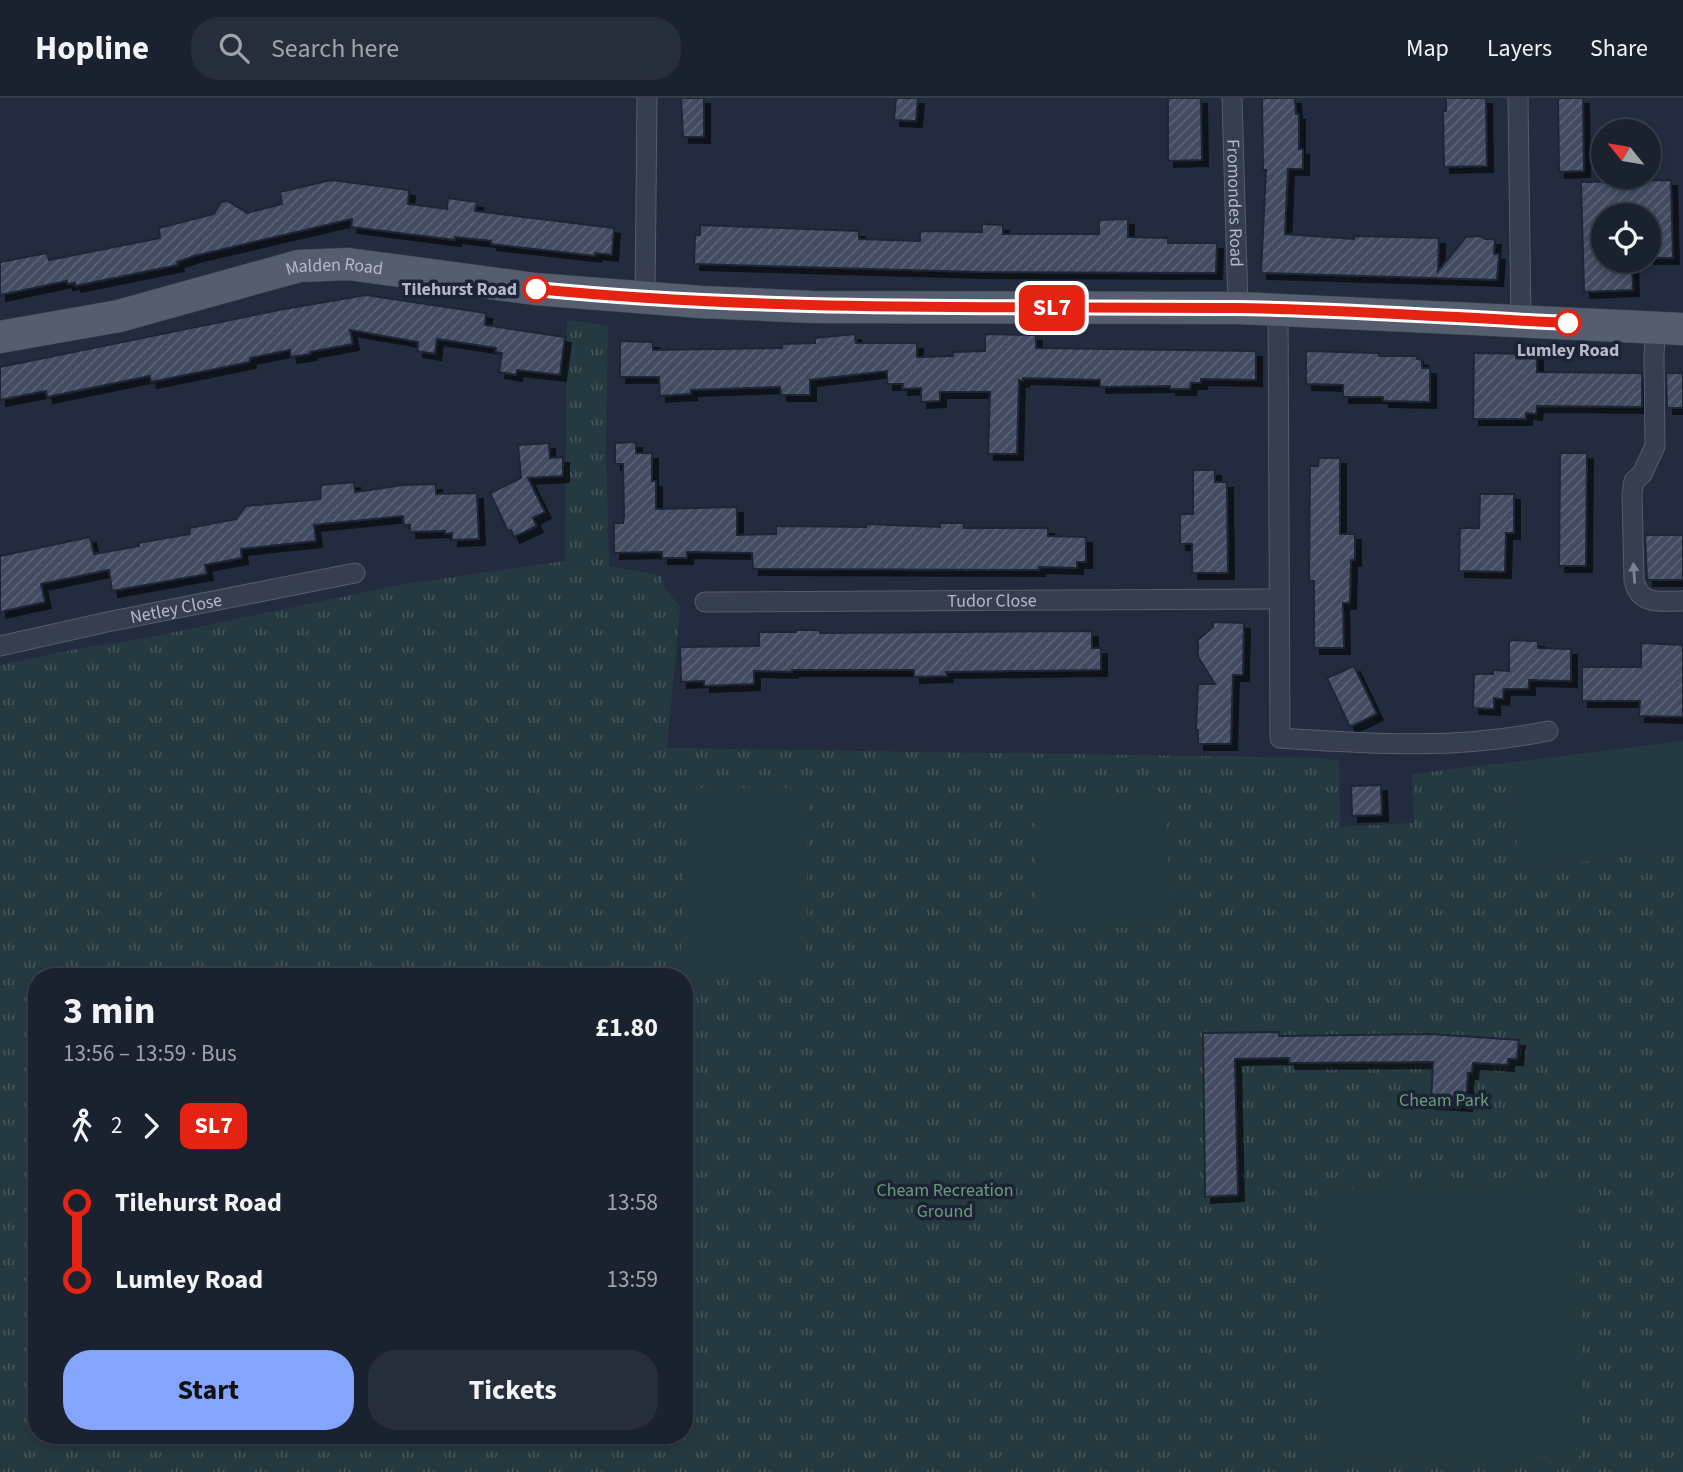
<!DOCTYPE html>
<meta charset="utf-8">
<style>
body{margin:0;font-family:"Source Sans 3",sans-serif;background:#272e3b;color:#f1f3f6;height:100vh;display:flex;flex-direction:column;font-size:26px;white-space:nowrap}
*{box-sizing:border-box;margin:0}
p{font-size:23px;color:#9fa3aa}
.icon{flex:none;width:38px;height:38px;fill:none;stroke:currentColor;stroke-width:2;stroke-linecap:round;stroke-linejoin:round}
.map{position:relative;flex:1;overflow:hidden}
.sheet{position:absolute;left:28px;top:870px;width:665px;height:476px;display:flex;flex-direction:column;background:#1a212f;border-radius:28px;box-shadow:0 4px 10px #0003,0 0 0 2px #383e4b}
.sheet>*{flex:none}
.badge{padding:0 14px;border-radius:10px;font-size:24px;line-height:46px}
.needle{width:46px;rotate:300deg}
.fabs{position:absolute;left:1591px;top:21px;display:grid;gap:14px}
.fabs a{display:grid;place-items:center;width:70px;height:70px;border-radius:50%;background:#1a212f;box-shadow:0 4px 10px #0003,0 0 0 2px #383e4b;font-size:35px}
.map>.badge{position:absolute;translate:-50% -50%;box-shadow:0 0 0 4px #fff}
.legs{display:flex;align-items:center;gap:10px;height:77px;padding:0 35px;font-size:23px}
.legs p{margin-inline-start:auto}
.overview{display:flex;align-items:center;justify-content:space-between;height:119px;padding:0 35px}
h1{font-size:38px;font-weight:700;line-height:52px}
.button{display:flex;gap:14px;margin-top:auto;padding:14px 35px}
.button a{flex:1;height:80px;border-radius:28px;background:#85a5fd;color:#111;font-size:28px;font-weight:700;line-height:80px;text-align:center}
.button a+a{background:#272e3b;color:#f1f3f6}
ul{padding:0 35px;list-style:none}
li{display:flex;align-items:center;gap:24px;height:77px;font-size:26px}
li i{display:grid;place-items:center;width:10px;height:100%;margin:0 9px;background:currentColor}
li i::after{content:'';width:18px;height:18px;margin:-9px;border:5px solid;border-radius:50%;background:#1a212f}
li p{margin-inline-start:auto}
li:first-child i{background:linear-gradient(#0000 50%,currentColor 0)}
li:last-child i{background:linear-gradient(currentColor 50%,#0000 0)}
header{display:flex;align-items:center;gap:42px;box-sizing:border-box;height:98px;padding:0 35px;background:#1a212f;border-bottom:2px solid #383e4b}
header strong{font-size:33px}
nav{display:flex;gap:38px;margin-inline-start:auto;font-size:24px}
.search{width:490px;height:63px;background:#272e3b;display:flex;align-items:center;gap:18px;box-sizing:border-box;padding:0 24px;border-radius:28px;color:#9fa3aa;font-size:26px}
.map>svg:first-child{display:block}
.grass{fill:url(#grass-tufts);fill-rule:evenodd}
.garden{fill:#253a40}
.building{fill:url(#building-hatch);stroke:#1e2536;stroke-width:2;filter:url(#shadow)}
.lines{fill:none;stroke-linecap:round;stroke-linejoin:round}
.minor-casing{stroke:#555c6d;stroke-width:21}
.primary-casing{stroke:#404758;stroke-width:33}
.minor{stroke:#373e4f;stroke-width:19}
.primary{stroke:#555d6f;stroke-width:32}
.oneway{fill:#7b8293}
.line-1-casing{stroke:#fff;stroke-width:16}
.line-1{stroke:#e42313;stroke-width:10}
.stop-1-dot{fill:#fff;stroke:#e42313;stroke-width:3.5}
.labels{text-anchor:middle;stroke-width:7;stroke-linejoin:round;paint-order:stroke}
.street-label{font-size:18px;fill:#b3b9ca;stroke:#1c2334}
.stop-label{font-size:18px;font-weight:bold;fill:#b3b9ca;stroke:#1c2334;text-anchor:end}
.park-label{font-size:18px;fill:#699c7b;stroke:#1c2334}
</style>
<header>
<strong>Hopline</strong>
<div class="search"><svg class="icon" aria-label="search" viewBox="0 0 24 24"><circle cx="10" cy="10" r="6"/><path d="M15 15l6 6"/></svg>Search here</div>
<nav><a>Map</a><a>Layers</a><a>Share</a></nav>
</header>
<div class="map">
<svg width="1683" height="1374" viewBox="0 0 1683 1374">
<defs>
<pattern id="grass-tufts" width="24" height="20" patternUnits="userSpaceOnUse" patternTransform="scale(1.75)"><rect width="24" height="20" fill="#253a40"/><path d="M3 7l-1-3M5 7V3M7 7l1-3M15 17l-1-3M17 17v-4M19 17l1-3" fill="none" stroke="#42545a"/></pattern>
<pattern id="building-hatch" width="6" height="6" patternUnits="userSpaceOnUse" patternTransform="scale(1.75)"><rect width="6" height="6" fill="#424b61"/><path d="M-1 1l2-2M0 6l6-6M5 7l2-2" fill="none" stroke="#5b6376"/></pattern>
<filter id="shadow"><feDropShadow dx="6" dy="6" stdDeviation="0" flood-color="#0009"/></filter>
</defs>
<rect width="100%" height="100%" fill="#232c3f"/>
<!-- grass -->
<path class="grass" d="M567 222 608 228 606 347 609 468 661 478 664 489 680 509 667 650 1317 660 1339 663 1340 729 1414 725 1412 676 1513 664 1518 772 1683 750V1374H0V567L82 550 147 540 399 487 565 463ZM37 878H684V1337H37Z"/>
<!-- garden -->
<g class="garden">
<polygon points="1683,643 1683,750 1518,772 1513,664"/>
<polygon points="688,690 808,690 806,874 680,874"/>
<polygon points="1166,698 1170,829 1035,831 1034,700"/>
<polygon points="1579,1085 1582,1358 1320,1366 1317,1092"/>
</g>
<!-- building -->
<g class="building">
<polygon points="681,0 704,0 704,39 683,39"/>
<polygon points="896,0 918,0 916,23 894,22"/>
<polygon points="1168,0 1201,0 1202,62 1168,63"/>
<polygon points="1262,0 1295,0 1296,16 1299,16 1299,51 1303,51 1303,71 1288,71 1285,136 1354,141 1354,138 1439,140 1438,173 1466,139 1481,138 1485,141 1495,141 1494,156 1499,156 1497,182 1261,175 1266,72 1263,72"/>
<polygon points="1446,0 1486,0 1487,68 1444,69 1443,13 1446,13"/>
<polygon points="1558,0 1583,0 1584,73 1559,74"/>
<polygon points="331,82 409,92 408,106 447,111 448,100 477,104 475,113 614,130 612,157 595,155 595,158 491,146 491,143 455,139 455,142 351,129 352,121 194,158 177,164 178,167 75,188 75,185 67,186 67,183 0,197 0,164 47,155 49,162 160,140 159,130 214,116 221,104 228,103 247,115 282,106 280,94"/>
<polygon points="1671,82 1673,160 1648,160 1648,117 1603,117 1603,163 1632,163 1633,192 1584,194 1581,84"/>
<polygon points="1128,121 1128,139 1168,140 1168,145 1217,145 1216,175 977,174 694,166 695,137 700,137 700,127 859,133 859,141 920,143 920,133 982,134 982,126 1003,127 1003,136 1099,136 1099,122"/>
<polygon points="366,197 486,215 485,227 565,239 560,277 517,272 516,277 499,274 502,255 495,254 496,250 437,241 435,256 417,253 418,244 350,232 353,246 310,254 311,256 291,259 290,252 250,260 250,264 151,284 150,278 47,299 46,293 0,302 0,269 284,211"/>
<polygon points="855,236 856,245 917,245 917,259 953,258 953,254 985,253 985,236 1036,237 1036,250 1256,253 1256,282 1201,281 1201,285 1191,285 1190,291 1170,291 1170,288 1100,289 1100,282 1023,280 1023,283 1019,282 1017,356 988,356 990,294 940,294 940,303 921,304 921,290 902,291 903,286 887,286 887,273 810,282 810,297 781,297 780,289 691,292 691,296 660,298 659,279 620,279 620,243 653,244 653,252 782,250 782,246 815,245 815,240"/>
<polygon points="1306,253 1379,255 1379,258 1417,258 1417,261 1422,262 1422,270 1430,270 1430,304 1383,303 1383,299 1343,299 1343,287 1306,286"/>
<polygon points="1474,255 1537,256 1537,274 1642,275 1642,309 1537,308 1536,316 1526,315 1526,321 1473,321"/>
<polygon points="1666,275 1683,275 1683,310 1667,310"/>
<polygon points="636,344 636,355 652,355 652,383 656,383 656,411 737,409 737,437 776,436 776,428 866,429 866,426 940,429 940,425 964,425 964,430 1048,430 1048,438 1086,439 1086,464 1077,464 1077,470 1039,469 1039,472 753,471 752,455 687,454 687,460 662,460 662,454 614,455 614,425 623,425 624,418 623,366 615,366 615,345"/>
<polygon points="549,345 550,360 563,359 563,378 528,380 545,414 533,420 537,428 514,439 511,432 508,433 490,395 521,380 518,347"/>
<polygon points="1560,355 1587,355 1586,468 1559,468"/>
<polygon points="1319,360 1340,360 1340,436 1355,436 1355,462 1351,462 1350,505 1343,505 1344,550 1314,550 1314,483 1309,483 1310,368 1318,368"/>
<polygon points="1193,372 1215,372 1215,384 1227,384 1228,475 1192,475 1192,446 1180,446 1180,416 1193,416"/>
<polygon points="354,384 355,394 403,387 436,386 436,396 477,395 479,441 452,442 452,435 445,436 445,433 410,434 410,427 404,427 403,418 314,427 316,443 241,451 242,460 205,467 207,476 112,493 109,472 41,486 45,504 0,514 0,458 90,439 94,456 139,448 138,445 190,436 189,430 236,421 246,408 320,401 321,387"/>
<polygon points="1480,396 1514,396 1514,435 1506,435 1505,474 1459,473 1460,430 1479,430"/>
<polygon points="1645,437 1683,437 1683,482 1647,482"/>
<polygon points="1213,524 1244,525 1243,577 1233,577 1231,646 1198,646 1198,632 1196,632 1198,586 1215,586 1198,559 1198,542 1213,529"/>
<polygon points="796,532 820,532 820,535 1092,533 1092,550 1101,550 1101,572 946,574 947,578 914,579 914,572 792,572 792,574 754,573 754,586 704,588 704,583 681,584 680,549 759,548 759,534 796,534"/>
<polygon points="1509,542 1538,543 1538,550 1571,551 1571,583 1529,582 1529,591 1504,591 1503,601 1494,600 1494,611 1473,610 1474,576 1493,576 1493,572 1509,573"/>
<polygon points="1641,545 1683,547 1683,619 1639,618 1640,603 1582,603 1582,569 1641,569"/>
<polygon points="1354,568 1377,616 1350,629 1327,580"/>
<polygon points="1381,687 1382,717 1352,718 1351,688"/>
<polygon points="1279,934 1279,938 1431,936 1519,942 1517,961 1508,961 1508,967 1473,965 1472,975 1468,975 1466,1007 1431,1005 1433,964 1289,965 1289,960 1235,961 1238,1097 1205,1099 1203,935"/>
</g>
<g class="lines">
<defs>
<g id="minor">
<path id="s1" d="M1232 0 1238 210"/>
<polyline points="1518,0 1521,224"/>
<polyline points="645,201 647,0"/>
<path d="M1278 211 1280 640C1373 646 1456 652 1548 633"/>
<path d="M1656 230 1654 257 1655 348 1642 376 1634 383 1632 396 1634 483C1640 508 1661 503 1683 503"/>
<path id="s2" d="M705 504 1278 501"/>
<path id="s3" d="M0 548 107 524 355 475"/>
</g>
<g id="primary">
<path id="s4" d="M0 239 119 218 299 168 348 166 535 191 701 204 812 209 1238 210 1683 231"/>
</g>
</defs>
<!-- minor casing -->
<use href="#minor" class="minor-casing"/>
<!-- primary casing -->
<use href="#primary" class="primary-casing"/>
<!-- minor -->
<use href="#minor" class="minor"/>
<!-- primary -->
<use href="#primary" class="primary"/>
</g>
<!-- one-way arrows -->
<defs><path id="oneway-solid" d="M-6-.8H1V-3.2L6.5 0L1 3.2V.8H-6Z" transform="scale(1.75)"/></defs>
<use class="oneway" href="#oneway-solid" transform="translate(1634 475) rotate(-94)"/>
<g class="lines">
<defs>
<path id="line-1" d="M536 191C768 214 1001 208 1235 210 1345 211 1457 220 1568 225"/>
</defs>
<!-- line-1 casing -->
<use href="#line-1" class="line-1-casing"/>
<!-- line-1 -->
<use href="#line-1" class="line-1"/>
</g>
<!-- markers -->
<g class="stop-1-dot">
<circle cx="536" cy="191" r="12"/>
<circle cx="1568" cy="225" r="12"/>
</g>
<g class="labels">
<!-- street labels -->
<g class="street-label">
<text dy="6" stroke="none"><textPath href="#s1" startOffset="105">Fromondes Road</textPath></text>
<text dy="6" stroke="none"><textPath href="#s4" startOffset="343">Malden Road</textPath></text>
<text dy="6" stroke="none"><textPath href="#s2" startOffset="287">Tudor Close</textPath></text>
<text dy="6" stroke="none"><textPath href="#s3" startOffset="180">Netley Close</textPath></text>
</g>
<!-- stop labels -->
<g class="stop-label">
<text x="517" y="197">Tilehurst Road</text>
<text x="1568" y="258" text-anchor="middle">Lumley Road</text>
</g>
<!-- park labels -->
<g class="park-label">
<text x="1444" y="1008">Cheam Park</text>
<text x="945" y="1098">Cheam Recreation<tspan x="945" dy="21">Ground</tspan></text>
</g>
</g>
</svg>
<div class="fabs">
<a><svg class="needle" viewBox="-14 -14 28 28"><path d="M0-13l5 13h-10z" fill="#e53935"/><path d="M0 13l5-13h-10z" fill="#9fa3aa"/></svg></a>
<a><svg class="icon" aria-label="locate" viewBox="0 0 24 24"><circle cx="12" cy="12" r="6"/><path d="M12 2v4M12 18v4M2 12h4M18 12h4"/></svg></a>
</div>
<b class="badge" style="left:1052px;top:210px;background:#e42313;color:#fff">SL7</b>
<section class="sheet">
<div class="overview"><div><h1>3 min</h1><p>13:56 – 13:59 · Bus</p></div><b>£1.80</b></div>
<div class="legs"><svg class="icon" aria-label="walk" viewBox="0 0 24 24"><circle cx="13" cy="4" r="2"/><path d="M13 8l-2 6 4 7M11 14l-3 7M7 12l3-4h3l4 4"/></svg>2<svg class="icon" aria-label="forward" viewBox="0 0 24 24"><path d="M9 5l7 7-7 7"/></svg><b class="badge" style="background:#e42313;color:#fff">SL7</b></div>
<ul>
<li><i style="color:#e42313"></i><b>Tilehurst Road</b><p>13:58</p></li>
<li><i style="color:#e42313"></i><b>Lumley Road</b><p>13:59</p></li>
</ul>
<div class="button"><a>Start</a><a>Tickets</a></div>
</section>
</div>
